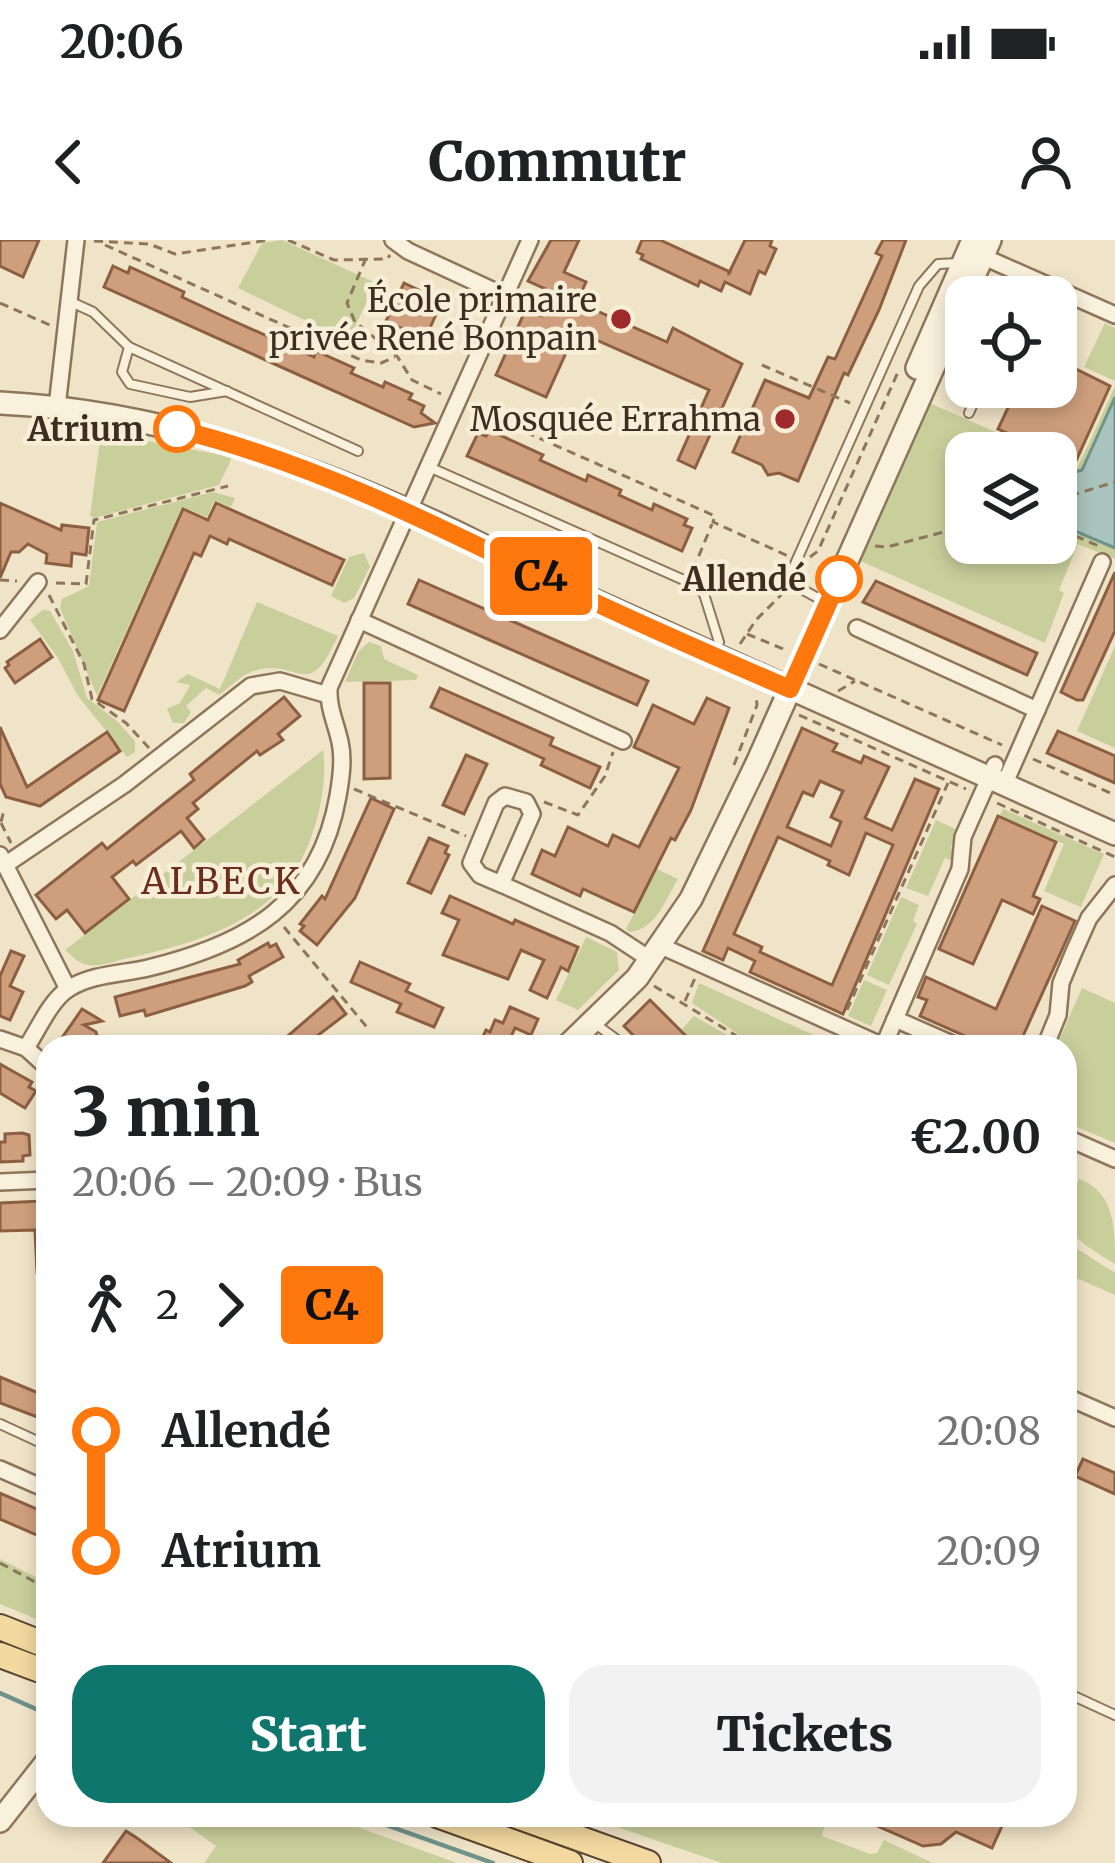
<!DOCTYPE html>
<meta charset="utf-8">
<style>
body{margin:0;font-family:Merriweather,serif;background:#f2f2f2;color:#202124;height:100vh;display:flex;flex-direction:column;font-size:45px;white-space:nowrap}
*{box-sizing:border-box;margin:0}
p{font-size:39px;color:#757577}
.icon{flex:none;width:66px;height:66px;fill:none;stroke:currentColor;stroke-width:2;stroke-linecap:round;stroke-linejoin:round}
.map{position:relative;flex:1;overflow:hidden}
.details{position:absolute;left:36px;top:795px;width:1041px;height:792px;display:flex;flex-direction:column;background:#fff;border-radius:36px;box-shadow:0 6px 18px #0003}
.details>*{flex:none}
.badge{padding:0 24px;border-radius:9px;font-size:42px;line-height:78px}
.buttons{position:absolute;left:945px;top:36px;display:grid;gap:24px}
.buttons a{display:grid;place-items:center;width:132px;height:132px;border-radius:24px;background:#fff;box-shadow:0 6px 18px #0003;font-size:60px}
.map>.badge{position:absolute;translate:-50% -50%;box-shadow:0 0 0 6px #fff}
.legs{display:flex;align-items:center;gap:18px;height:132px;padding:0 36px;font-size:39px}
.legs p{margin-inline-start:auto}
.headline{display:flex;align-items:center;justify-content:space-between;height:204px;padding:0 36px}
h1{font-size:66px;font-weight:800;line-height:90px}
.action{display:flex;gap:24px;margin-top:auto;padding:24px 36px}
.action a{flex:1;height:138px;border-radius:36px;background:#0f766e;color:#fff;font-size:48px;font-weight:800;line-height:138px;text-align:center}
.action a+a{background:#f2f2f2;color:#202124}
ul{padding:0 36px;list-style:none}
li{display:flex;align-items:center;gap:42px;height:120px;font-size:45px}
li i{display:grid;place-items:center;width:18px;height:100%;margin:0 15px;background:currentColor}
li i::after{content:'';width:30px;height:30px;margin:-15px;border:9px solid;border-radius:50%;background:#fff}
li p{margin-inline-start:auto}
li:first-child i{background:linear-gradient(#0000 50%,currentColor 0)}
li:last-child i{background:linear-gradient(currentColor 50%,#0000 0)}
.status{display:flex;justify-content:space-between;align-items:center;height:84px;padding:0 60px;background:#fff;direction:ltr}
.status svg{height:33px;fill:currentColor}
header{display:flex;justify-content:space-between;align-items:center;height:156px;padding:0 36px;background:#fff;font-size:54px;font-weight:800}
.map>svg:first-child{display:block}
.green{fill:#c9cf9b}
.water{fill:#a9c4bc;stroke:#6f938a;stroke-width:3}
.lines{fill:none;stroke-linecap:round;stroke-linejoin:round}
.stream{stroke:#6f938a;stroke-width:4.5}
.building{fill:#cf9f7d;stroke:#8d5f41;stroke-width:3;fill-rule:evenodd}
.service-casing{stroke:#8d765c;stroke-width:12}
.minor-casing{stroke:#8d765c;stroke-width:20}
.tertiary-casing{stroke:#8d765c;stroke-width:26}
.primary-casing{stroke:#5b4430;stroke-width:28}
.path{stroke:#8d765c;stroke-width:3;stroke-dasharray:9 6;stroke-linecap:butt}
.service{stroke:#faf1dc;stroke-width:8}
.minor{stroke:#faf1dc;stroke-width:15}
.tertiary{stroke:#faf1dc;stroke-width:21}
.primary{stroke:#f3d9a0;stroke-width:24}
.line-1-casing{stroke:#fff;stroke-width:27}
.line-1{stroke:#ff780e;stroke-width:18}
.poi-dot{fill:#9e2a2b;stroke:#f7eed8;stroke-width:4.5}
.stop-1-dot{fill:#fff;stroke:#ff780e;stroke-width:6}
.labels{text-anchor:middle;stroke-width:9;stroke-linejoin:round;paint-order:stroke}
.poi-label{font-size:33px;fill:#3d2e20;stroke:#f7eed8;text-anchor:end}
.stop-label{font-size:33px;font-weight:bold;fill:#3d2e20;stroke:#f7eed8;text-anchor:end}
.neighbourhood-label{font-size:36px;letter-spacing:3px;fill:#6b2e1e;stroke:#f7eed8}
</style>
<div class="status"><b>20:06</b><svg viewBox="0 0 49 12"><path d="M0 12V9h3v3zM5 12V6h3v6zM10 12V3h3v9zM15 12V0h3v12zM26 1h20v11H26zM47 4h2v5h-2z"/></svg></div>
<header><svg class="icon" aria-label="back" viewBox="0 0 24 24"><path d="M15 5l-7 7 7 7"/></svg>Commutr<svg class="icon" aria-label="person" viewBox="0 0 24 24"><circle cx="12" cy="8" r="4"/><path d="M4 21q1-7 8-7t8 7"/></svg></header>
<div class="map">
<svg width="1115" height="1623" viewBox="0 0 1115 1623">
<rect width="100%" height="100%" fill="#f0e4c8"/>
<!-- green -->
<g class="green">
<polygon points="282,0 376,43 348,101 238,48 262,3"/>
<polygon points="1105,83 1115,88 1115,141 1084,127"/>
<polygon points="1115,146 1115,319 1078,304 1059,350 1064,353 1045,403 858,320 927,162 1044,213 966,213 966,303 1056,303 1056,218 1078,227"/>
<polygon points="101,192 231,217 231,220 219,245 94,278 90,276"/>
<polygon points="213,252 235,258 231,267 214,261 207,277 182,267 97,456 60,368 62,359 89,346 97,282"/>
<polygon points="364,313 370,327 354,358 344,363 331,356 349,317"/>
<path d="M257 362 338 396C306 467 298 414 251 432 240 436 229 448 219 455L206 448 186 466 191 472 184 483H173L167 469 180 463 190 445 176 442 188 434 220 449Z"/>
<polygon points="43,370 50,371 73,411 87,458 117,481 135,501 135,512 127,517 78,456 58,418 30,380"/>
<polygon points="369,402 381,406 384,419 418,435 416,440 345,442 358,412"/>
<polygon points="1115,406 1115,508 1077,491"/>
<path d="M323 510C329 549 313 610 288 641 249 689 181 707 124 719 113 722 99 727 88 725 78 723 72 716 65 710Z"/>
<polygon points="1003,569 1104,614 1081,667 1044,651 1064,604 1000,575"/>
<polygon points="936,580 958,590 951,607 955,622 945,618 928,656 906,648"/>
<path d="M657 629 678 639C665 660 656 690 629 692L626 689Z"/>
<polygon points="901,657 919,665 913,681 917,684 889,745 867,735"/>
<polygon points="586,697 617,712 619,730 578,770 556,760"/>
<polygon points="864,740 887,750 871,786 848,776"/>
<polygon points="699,743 818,797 813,807 747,800 692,763"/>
<polygon points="1082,748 1115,763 1115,903 1065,882 1065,807 1056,807"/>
<polygon points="694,776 748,807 680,807 687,795 682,789"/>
<path d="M1079 939C1115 952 1115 988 1115 1024 1071 996 1054 991 1079 939Z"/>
<polygon points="1065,1001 1115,1033 1115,1055 1065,1033"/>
<polygon points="0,1319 48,1343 48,1384 0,1364"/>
<polygon points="173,1575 324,1575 457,1623 204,1623 216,1606"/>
<polygon points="582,1575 827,1575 822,1596 870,1614 877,1613 884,1600 933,1623 722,1623"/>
</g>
<!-- water -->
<polygon class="water" points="1115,157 1115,308 1063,286 1056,262 1056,238 1082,230"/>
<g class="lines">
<!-- stream -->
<g class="stream">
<polyline points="0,1453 36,1469"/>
<polyline points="358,1575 493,1623"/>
</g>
</g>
<!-- building -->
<g class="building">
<polygon points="0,0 39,0 23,37 0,26"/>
<polygon points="551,0 579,0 564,32 586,42 577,62 667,102 673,88 742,124 695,228 678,220 709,150 576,91 546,157 496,135 526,69 542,76 552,52 528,41"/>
<polygon points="642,0 660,0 730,32 728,35 745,0 772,0 770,6 776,9 765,34 759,31 750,54 725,42 721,51 700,41 698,46 641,19 643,15 637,12"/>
<polygon points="883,0 906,0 879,70 848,135 844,133 798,241 779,233 768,235 762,225 733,212 765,140 809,158 828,117 835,119 882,16 876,13"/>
<polygon points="113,26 128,33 130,27 184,52 182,57 229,79 314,117 316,111 354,128 351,133 383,147 385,142 412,154 409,159 424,166 421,173 435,183 414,187 104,47"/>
<polygon points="404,43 442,61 425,99 386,81"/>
<polygon points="1056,119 1110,146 1075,223 998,189 1013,157 1023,161 1029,147 1056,147"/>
<polygon points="489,190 543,215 540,220 586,241 588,235 621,250 619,255 652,270 654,264 687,279 684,285 692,288 682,311 467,216 478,193 486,196"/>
<polygon points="0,263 61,290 62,285 89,288 86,315 72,313 71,326 46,323 47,314 28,304 19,312 11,312 0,338"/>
<polygon points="216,263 344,320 332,345 229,299 227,304 210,296 201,316 194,313 124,471 98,460 183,269 208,280"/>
<polygon points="1115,332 1115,391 1083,460 1077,460 1061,452"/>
<polygon points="419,340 648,441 637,465 408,364"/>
<polygon points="876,341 1037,413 1027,435 863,362"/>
<polygon points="40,399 52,417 15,443 5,428 9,425 7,422"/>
<polygon points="364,443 390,443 390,538 364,539"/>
<polygon points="440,448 553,498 550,505 600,527 590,548 541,525 544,519 431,467"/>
<polygon points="284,457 300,476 278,494 283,500 260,515 257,511 193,563 198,569 187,578 204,599 194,608 181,591 136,625 133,621 112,637 129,659 85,693 67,670 56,679 36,655 102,603 107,609 171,558 194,540 190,534"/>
<polygon points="707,458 729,468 691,570 675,600 671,598 634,672 583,649 580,656 532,634 542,610 555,616 568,587 608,606 613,595 639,607 679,528 634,507 653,465 694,484"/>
<polygon points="0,487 27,547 107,492 120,511 40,566 6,557 0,544"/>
<path d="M802 488 837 504 833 511 861 523 864 516 889 527 865 578 892 590 915 539 939 549 843 774 750 732 755 721 728 708 723 720 703 711ZM820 541 843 551 831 577 841 582 831 606 787 587 803 552 813 556ZM866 593 893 605 832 745 760 712 762 707 734 694 778 597 830 621 828 625 849 635Z"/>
<polygon points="1058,491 1115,516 1115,543 1047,513"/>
<polygon points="466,515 487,524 464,574 443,565"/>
<polygon points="371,558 394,569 355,658 317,705 300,691 304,686 300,684 322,656 325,659"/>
<polygon points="998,576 1056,602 1033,656 1040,659 1033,674 1002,660 973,724 939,709"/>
<polygon points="429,598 448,606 445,613 449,615 431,653 408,643"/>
<polygon points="450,656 513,684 515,680 578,707 568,731 561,727 547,758 530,750 544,720 521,710 508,739 443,715 459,680 442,673"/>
<polygon points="1042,666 1075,681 1018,807 990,807 920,776 927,760 918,757 926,737 996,769"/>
<polygon points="268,703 270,707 276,704 283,717 249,736 252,742 245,746 146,776 144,770 120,776 115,757 240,724 238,720"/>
<polygon points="11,711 24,716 10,746 23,752 10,780 0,776 0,736"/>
<polygon points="360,722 410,744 406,751 443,768 434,787 397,772 401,764 351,742"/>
<polygon points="333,757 346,774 313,799 319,807 275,807"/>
<polygon points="650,760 685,795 678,807 645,807 624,786"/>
<polygon points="510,767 538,779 531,795 515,788 506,807 478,807 486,790 490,792 495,780 503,783"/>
<polygon points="82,769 102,781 84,785 96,792 100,807 67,807 59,802"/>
<polygon points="0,824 32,842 29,847 36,851 25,868 0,853"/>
<polygon points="22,893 29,895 30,915 23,916 23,921 0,922 0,902 5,902 5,894"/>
<polygon points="42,961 42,973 48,973 48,1031 37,1032 35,990 0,991 0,963"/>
<polygon points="0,1137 48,1157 48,1181 0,1163"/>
<polygon points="1083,1219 1115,1233 1115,1254 1075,1236"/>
<polygon points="0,1253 48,1274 48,1300 0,1279"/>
<polygon points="852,1575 1007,1575 992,1608 956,1592 941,1604 923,1606"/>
<polygon points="126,1591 137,1598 171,1623 103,1623"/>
</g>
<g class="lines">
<defs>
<g id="service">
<polyline points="1018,57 1026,38"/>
<polyline points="69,61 93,72 129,107 358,211"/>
<polyline points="129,107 122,132 130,144 190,157 227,151"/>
<polyline points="969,173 980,147"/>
<polyline points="429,227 695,345 704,354 719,402"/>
<polyline points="816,357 796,346 791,333 919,46 938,24 959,23"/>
<polyline points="594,783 627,807"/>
<polyline points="367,807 375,803 382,807"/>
<polyline points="0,1184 48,1206"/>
<polyline points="1065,1452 1115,1475"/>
</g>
<g id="minor">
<polyline points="393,0 408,11 505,56"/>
<polyline points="977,14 1115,75"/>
<polyline points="57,167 76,0"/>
<polyline points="359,380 623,501"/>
<polyline points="857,388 1037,470"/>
<polyline points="0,390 38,342"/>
<polyline points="1004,545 1102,322"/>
<polygon points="505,556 526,562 532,574 501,644 480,635 471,623 496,563"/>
<polyline points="0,615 68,749"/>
<polyline points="5,625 125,544 251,446 280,441 328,455"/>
<polyline points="501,644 610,693 651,720"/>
<polyline points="661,706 883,806"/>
<polyline points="895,779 959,807"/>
<polyline points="0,799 26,808 48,828"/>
<polyline points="883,807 960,629 963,597 995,525"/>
<polyline points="1045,807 1058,775 1061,743 1073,714 1089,678 1115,645"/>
<path d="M26 808C38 790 50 761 68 749 91 734 122 734 148 728 247 704 319 664 338 556 341 539 344 519 340 502 336 483 328 468 329 448L530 0"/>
<polyline points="1065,897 1115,919"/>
<polyline points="0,942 48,940"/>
<polyline points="1065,1156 1115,1178"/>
<polyline points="0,1229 48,1250"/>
</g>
<g id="tertiary">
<polyline points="917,128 973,0"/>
<path d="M0 163C156 171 303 221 445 287 489 307 530 332 575 352 755 433 935 513 1115 594"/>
<polyline points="566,807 637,738 691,659 757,523 990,0"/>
<polyline points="0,1581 48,1520"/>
</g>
<g id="primary">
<polyline points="0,1387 48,1406"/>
<polyline points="0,1415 48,1433"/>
<polyline points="437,1575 570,1623"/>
<polyline points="514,1575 648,1623"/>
</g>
</defs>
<!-- service casing -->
<use href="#service" class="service-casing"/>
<!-- minor casing -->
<use href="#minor" class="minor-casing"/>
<!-- tertiary casing -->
<use href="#tertiary" class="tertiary-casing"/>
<!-- primary casing -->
<use href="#primary" class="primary-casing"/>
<!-- path -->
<g class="path">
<polyline points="288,0 334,20 387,19 390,15"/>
<polyline points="94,1 149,4 175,14 269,0"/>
<polyline points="105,5 361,120 381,123 395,117"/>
<polyline points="366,18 347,63 355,82 397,116 412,140 441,154"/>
<polyline points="0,63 52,86"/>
<polyline points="762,125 850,163"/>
<polyline points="471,168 715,276 713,282 788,316"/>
<polyline points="1056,260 1115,242"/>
<polyline points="1056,277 1059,289 1101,307"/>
<polyline points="875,306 887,307 966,286"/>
<polyline points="810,317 818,311 898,132"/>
<polyline points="693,330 712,284"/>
<polyline points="0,340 17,341"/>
<polyline points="56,343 86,344 94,280 228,246"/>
<polyline points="49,355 84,424 92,459 126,483 149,508"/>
<polyline points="747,394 788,411"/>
<polyline points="740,404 756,380 784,352"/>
<polyline points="819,424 1002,505"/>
<polyline points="838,451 855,441"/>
<polyline points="799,475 966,549"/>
<polyline points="1033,519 1115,555"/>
<polyline points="734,525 757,465 756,455"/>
<polyline points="354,549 466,596"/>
<polyline points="544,562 578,575 605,536 613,512"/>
<polyline points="997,563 1115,617"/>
<polyline points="1,582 4,570"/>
<polyline points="1,583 11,603"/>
<polyline points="284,687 370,791"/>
<polyline points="654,746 755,807"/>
<polyline points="685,761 695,738"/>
<polyline points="847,770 948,543"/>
<polyline points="765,807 784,807"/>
<polyline points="0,1323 48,1349"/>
<polyline points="44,1452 46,1503"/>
</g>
<!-- service -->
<use href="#service" class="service"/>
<!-- minor -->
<use href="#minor" class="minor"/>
<!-- tertiary -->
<use href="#tertiary" class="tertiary"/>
<!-- primary -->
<use href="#primary" class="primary"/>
</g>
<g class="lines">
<defs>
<path id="line-1" d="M177 189C309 222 426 280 548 340 627 379 709 414 790 449L839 339"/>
</defs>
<!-- line-1 casing -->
<use href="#line-1" class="line-1-casing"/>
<!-- line-1 -->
<use href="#line-1" class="line-1"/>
</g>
<!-- markers -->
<g class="poi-dot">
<circle cx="621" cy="79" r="12"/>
<circle cx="785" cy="179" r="12"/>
</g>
<g class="stop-1-dot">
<circle cx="177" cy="189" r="21"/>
<circle cx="839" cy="339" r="21"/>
</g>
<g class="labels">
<!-- poi labels -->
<g class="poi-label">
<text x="597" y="72">École primaire<tspan x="597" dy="38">privée René Bonpain</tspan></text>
<text x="761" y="191">Mosquée Errahma</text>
</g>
<!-- stop labels -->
<g class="stop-label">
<text x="144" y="201">Atrium</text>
<text x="806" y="351">Allendé</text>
</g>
<!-- neighbourhood labels -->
<g class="neighbourhood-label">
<text x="222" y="654">ALBECK</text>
</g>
</g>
</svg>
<div class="buttons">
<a><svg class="icon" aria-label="locate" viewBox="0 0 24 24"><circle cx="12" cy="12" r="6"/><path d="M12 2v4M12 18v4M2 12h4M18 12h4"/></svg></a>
<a><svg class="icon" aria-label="layers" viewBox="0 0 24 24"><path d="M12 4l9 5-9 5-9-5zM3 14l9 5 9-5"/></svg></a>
</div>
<b class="badge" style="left:541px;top:336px;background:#ff780e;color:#111">C4</b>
<section class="details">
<div class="headline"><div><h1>3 min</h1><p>20:06 – 20:09 · Bus</p></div><b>€2.00</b></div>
<div class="legs"><svg class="icon" aria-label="walk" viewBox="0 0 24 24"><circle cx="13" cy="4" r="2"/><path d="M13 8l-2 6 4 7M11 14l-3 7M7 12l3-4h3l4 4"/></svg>2<svg class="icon" aria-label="forward" viewBox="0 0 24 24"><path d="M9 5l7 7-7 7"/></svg><b class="badge" style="background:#ff780e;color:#111">C4</b></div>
<ul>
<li><i style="color:#ff780e"></i><b>Allendé</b><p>20:08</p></li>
<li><i style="color:#ff780e"></i><b>Atrium</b><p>20:09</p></li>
</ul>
<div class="action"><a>Start</a><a>Tickets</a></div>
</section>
</div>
